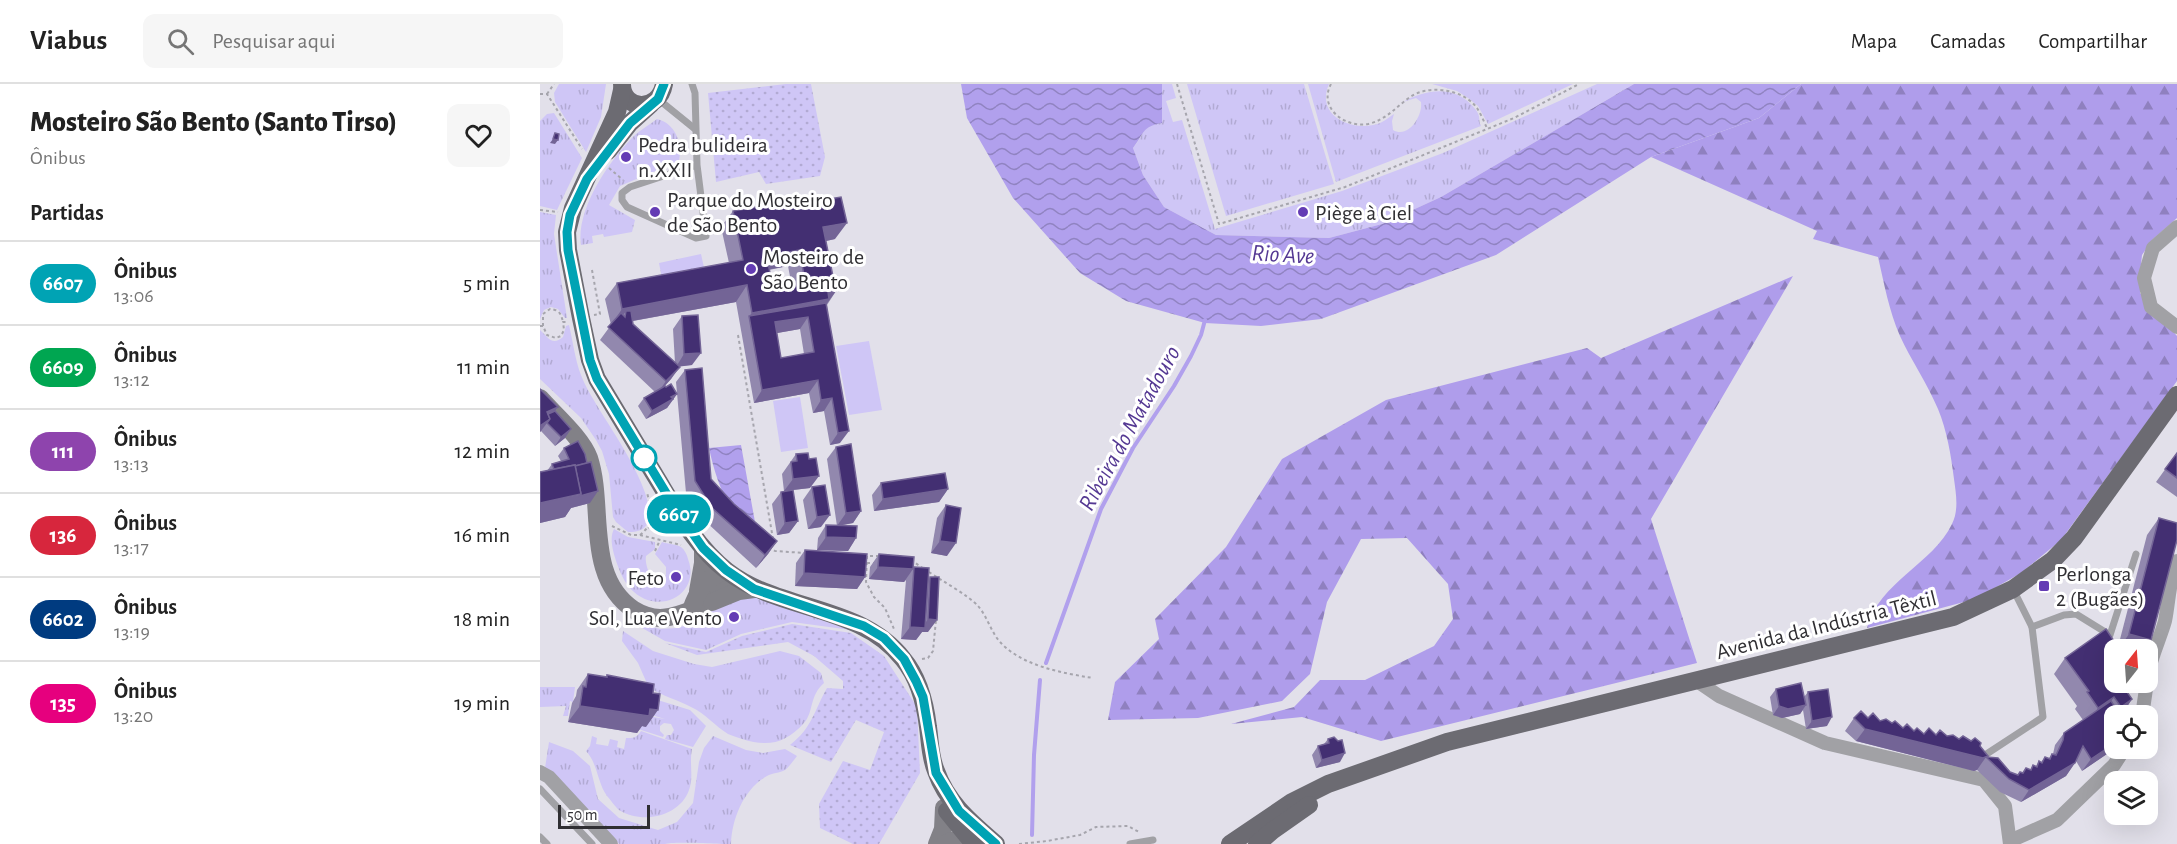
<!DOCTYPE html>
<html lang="pt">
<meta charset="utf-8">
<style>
body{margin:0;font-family:"Alegreya Sans",sans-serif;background:#f6f6f6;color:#222;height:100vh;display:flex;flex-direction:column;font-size:22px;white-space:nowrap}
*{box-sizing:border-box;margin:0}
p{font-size:20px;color:#767676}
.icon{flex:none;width:33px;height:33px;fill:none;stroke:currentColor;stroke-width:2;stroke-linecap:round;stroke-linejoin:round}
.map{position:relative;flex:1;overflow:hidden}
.panel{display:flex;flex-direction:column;background:#fff;width:540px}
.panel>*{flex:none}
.badge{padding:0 12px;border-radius:20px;font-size:21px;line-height:39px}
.needle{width:39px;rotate:17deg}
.buttons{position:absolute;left:1564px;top:555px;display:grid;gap:12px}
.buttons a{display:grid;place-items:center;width:54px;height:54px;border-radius:12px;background:#fff;box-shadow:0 6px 24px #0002;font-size:30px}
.scale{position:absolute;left:18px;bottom:15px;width:92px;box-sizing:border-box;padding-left:6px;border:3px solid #302f33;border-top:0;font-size:16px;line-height:21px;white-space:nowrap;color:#302f33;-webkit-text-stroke:4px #fff;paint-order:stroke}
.map>.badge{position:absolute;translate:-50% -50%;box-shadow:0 0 0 3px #fff}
h2{padding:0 30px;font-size:22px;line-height:54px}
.round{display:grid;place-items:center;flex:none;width:63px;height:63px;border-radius:12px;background:#f6f6f6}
.summary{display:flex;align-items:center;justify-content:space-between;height:102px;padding:0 30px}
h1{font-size:28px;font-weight:800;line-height:45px}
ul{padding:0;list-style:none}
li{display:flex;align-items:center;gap:18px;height:84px;padding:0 30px;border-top:2px solid #e0e0e0}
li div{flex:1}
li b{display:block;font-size:22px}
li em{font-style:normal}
li .badge{min-width:66px;font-weight:700;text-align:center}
header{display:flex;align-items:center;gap:36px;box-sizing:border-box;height:84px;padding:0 30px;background:#fff;border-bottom:2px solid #e0e0e0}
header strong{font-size:28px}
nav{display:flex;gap:33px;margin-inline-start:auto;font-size:21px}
.search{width:420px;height:54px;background:#f6f6f6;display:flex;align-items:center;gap:15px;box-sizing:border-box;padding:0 21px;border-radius:12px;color:#767676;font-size:22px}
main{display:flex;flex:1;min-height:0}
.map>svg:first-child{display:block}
.grass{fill:url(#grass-tufts)}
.forest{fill:url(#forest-firs)}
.garden{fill:url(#garden-dots)}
.pitch{fill:#cfc6f6}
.water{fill:url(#water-waves)}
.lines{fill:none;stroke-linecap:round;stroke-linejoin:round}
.stream{stroke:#b1a0ed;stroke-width:4}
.path{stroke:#a6a5ad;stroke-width:2;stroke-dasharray:3 3;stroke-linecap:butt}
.lane{stroke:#a1a1a5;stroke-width:7}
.street{stroke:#a1a1a5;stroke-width:14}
.secondary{stroke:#828187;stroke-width:18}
.primary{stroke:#6c6b72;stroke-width:18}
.wall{fill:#9288ae;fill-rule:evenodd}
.shaded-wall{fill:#736496}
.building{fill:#432f72;stroke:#736496;stroke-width:1.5;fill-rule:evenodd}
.line-casing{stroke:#fff;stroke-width:14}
.line{stroke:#00a3b4;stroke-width:9}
.poi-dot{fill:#643cb4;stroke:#fff;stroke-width:2}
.stop-dot{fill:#fff;stroke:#00a3b4;stroke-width:3}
.labels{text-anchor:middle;stroke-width:6;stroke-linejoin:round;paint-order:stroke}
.poi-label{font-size:22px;fill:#302f33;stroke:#fff;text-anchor:start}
.street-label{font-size:22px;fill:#302f33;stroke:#fff}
.water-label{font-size:24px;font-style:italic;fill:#553993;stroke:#fff}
</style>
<header>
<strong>Viabus</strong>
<div class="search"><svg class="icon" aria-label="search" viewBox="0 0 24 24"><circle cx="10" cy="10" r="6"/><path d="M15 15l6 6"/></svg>Pesquisar aqui</div>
<nav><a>Mapa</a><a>Camadas</a><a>Compartilhar</a></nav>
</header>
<main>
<section class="panel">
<div class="summary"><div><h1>Mosteiro São Bento (Santo Tirso)</h1><p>Ônibus</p></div><a class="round"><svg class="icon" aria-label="heart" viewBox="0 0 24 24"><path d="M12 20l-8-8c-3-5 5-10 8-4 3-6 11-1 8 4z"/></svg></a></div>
<h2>Partidas</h2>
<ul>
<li><span class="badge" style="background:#00a3b4;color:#fff">6607</span><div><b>Ônibus</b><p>13:06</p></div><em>5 min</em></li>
<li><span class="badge" style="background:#00a651;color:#fff">6609</span><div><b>Ônibus</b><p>13:12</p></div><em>11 min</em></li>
<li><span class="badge" style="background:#8e44ad;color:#fff">111</span><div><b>Ônibus</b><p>13:13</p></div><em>12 min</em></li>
<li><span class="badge" style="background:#d7263d;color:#fff">136</span><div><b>Ônibus</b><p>13:17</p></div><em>16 min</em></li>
<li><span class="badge" style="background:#003b80;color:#fff">6602</span><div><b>Ônibus</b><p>13:19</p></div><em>18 min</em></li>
<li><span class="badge" style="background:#e6007e;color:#fff">135</span><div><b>Ônibus</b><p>13:20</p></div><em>19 min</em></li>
</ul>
</section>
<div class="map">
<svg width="1637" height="760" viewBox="0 0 1637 760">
<defs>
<pattern id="grass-tufts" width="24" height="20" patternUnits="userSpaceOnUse" patternTransform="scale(1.5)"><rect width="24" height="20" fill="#cfc6f6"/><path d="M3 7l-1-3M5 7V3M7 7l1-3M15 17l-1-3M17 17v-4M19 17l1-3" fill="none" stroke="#b2aad3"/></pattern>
<pattern id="forest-firs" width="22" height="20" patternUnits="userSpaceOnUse" patternTransform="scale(1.5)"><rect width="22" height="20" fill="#af9deb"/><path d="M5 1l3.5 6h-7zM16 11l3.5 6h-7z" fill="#8f80bf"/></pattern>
<pattern id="garden-dots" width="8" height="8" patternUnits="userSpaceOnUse" patternTransform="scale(1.5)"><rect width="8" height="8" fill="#cfc6f6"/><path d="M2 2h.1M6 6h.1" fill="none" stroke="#b2aad3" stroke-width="1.8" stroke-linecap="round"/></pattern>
<pattern id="water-waves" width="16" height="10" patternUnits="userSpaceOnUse" patternTransform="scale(1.5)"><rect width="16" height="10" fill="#b1a0ed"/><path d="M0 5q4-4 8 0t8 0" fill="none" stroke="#9083c1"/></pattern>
</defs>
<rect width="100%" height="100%" fill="#e2e0ea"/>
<!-- grass -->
<g class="grass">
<polygon points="19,0 66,0 61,33 46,68 15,18 14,9"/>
<path d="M622 0H632L636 14 626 17 633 38 642 36 675 145 802 107 903 69 1057 0H1094L901 113 842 140 789 154 676 151 624 123 603 91 593 64C606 49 600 43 621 39Z"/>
<polygon points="647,0 764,0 794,100 686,132"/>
<path d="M768 0H789C776 30 807 46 833 41 841 40 848 34 854 30L852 37 853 46C868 55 883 32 881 18L876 14 863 18C887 5 916 0 936 26 941 33 938 36 941 42L796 98Z"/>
<polygon points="892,0 1033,0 948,40 938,22 928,14 917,7"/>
<polygon points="14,29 42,74 17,126 0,122 0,37 7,30"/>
<path d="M117 35C135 39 143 59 139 77L80 102 69 121 95 136 92 148 64 153 63 150 52 152 53 159 41 161C36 126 67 80 91 55 98 47 108 42 117 35Z"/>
<polygon points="0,128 16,131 14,150 27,234 25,234 18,225 11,223 4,226 0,235"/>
<polygon points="161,170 167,197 124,205 119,179"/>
<path d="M29 241C33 257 35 276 41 291 45 302 52 313 58 323 67 340 147 450 88 448L76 438 73 433 69 390 62 367 56 356 41 334 0 295V246C7 252 12 263 23 253L26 242Z"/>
<path d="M74 445 88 453 115 458V465L106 472C104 483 115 507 126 491V483L115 470 122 458C128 460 136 460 141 463 145 466 147 471 148 475 164 517 100 541 79 485 75 474 68 456 74 445Z"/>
<polygon points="211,512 311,546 252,538 201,550 166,566 125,557 90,537 120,545 137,544 154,539 188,517"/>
<path d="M83 547 113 567 154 580 172 583 240 567 259 572 281 589 284 599C269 612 274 628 264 639 245 660 228 663 202 655 197 653 192 652 188 650 175 642 166 630 151 623 138 616 123 612 109 604L98 579 82 557Z"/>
<polygon points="0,603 35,603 33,618 30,617 28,632 23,632 26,622 0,623"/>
<polygon points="108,613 150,626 166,642 153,663 125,655 127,651 131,651 134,646 131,640 124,639 120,642 120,647 124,651 123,653 98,645 108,632 125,635 108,630"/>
<path d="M101 647 152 665C149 679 154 693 149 706 140 732 103 741 79 726 75 723 71 716 67 712 57 698 58 680 46 667L50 662 52 652 57 654 56 660 68 662 70 655 78 657 77 663 84 665 86 654C93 654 97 654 101 647Z"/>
<path d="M173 652 206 666 223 669 245 665 257 672C254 676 249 683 245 686 240 689 232 689 227 692 204 705 192 734 191 760 179 760 132 757 125 760H79L5 684 9 658 33 667 50 682 58 715 79 734 118 746 137 738 153 719 159 678 164 664Z"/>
</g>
<!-- forest -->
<g class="forest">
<path d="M1261 0H1637V134L1612 156 1602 171 1600 190V209L1637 252V297L1521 456 1481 489 1435 515 1327 544C1339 498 1393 480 1412 440 1419 426 1416 410 1414 395 1411 371 1407 347 1398 325 1387 299 1371 276 1360 252 1349 227 1344 199 1338 173L1273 155 1277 147 1111 73 1219 34Z"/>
<polygon points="1253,192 1111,435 1157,579 841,657 762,633 691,640 754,623 780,596 825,596 894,562 913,535 908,500 867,454 821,455 787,518 770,590 742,617 658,634 568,636 575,598 619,555 615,535 686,463 742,375 846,316 1047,264 1061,274"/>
</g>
<!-- garden -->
<g class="garden">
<polygon points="246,0 271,0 285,73 280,92 226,100 219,88 176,98 168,9"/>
<path d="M252 540 311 549 344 572 377 623 380 689 339 760H313L280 744 279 720 303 677 330 686 344 648 316 636 291 678 250 661C272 644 274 627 287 604L303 605V597L274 572 248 558 157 571 125 559 166 568 202 552Z"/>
</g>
<!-- pitch -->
<g class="pitch">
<polygon points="329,257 342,326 309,331 296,262"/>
<polygon points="260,313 268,364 241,368 233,317"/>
</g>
<!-- water -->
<g class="water">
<path d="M421 0H622V39C601 43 605 49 593 64L603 91 624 123 676 151 789 154 842 140 901 113 1094 0H1261L1219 34 1111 73 956 171 781 235 721 242 665 239 586 217 540 189 473 114 427 34Z"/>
<path d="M201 361 217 449C211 444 204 439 199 433 182 415 174 387 169 364Z"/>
</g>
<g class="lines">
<!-- stream -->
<g class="stream">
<polyline points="506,579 561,425 593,364 634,302 651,272 661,251 665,236"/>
<polyline points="492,751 494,671 500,596"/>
</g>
<!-- path -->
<g class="path">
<polyline points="637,0 679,140 805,103 974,34 1039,0"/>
<path d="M791 0C778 24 805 44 828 40 846 36 856 23 870 13 889 0 923 5 937 24 941 30 944 38 947 44"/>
<polyline points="0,10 7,10 42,65"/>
<polyline points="7,10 14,0"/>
<polyline points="69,84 83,96"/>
<polyline points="0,126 18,128"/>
<polyline points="52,186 60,230 54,231"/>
<polyline points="0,242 3,242 7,251 16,254 21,252 24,246 23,238 26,238"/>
<path d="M3 242V230L10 225C20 226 21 230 23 238"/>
<polyline points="198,251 233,455"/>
<path d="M72 442 91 451H100C116 438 111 427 107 408"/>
<polyline points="108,444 124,435"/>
<polyline points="100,451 141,461"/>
<polyline points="229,463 235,467 264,469"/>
<polyline points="115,467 120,456"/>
<polyline points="324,472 339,472"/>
<polyline points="327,472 326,498 334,513 345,524 354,545"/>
<polyline points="371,476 384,485"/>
<polyline points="327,479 334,479"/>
<path d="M389 488C402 497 428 511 438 522 447 532 451 548 460 558 482 582 522 589 553 594"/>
<polyline points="382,575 388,574 393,567 397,525"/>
<polyline points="479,760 507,757 540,751 556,743 588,742 599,748"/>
</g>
<!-- lane -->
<g class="lane">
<polyline points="152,0 155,9 157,81 166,152 156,154 87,123 82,116 82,109 90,103 157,81"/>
<polyline points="118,15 155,45"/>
<polyline points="1492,543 1524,531 1536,530 1570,551 1596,470"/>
<polyline points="1445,671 1503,633 1492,543 1473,505"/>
<polyline points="0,705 52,760"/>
<polyline points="0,753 7,760"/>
<polyline points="590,760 613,756"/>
</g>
<!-- street -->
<g class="street">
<polyline points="1637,143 1613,164 1604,194 1611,223 1637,243"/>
<path d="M1608 591C1611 572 1620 555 1625 537 1629 517 1629 496 1637 477"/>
<polyline points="1157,597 1179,612 1285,659 1444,696 1465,722 1470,760"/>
<polyline points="1602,632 1607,598"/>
<polyline points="0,688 9,693 71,760"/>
<polyline points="1470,757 1517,736 1574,681 1585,664"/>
</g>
<!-- secondary -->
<g class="secondary">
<path d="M0 314C14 330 42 354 49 374 65 423 44 493 94 526 115 539 132 534 154 525 176 516 182 511 186 487"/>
<polyline points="158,507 163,479 163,464"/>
<polyline points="172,518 199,507 214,505"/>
<path d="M151 526C158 506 165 494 186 487"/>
<polyline points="397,760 403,745 404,724"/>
<path d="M405 760C417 754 427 753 440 758"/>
</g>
<!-- primary -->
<g class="primary">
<path d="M82 0C82 27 119 29 124 0"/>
<path d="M82 6 77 28 33 124 27 148 28 166 41 234 50 276 57 295C77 328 96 360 116 393 136 426 156 463 187 487 240 528 320 520 363 575 379 594 385 618 388 643 390 657 390 673 396 687 407 719 432 739 456 760"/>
<polyline points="68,67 90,39 111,20"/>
<polyline points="407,727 434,760"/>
<polyline points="690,760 752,718 788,700 907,658 1413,533 1473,505 1513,476 1534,454 1637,311"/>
<polyline points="717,760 732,747 769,721"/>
</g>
</g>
<!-- wall -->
<g class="wall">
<path d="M264 119 295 155 286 157 296 207 287 221 300 359 290 361 284 327 273 329 269 309 214 319 196 218 93 237V240L135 279 133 245 142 232 152 281 139 282 131 295 125 302 137 310 127 324 106 335 98 322 104 314 115 308 60 256 71 241 65 215 77 199 189 179 181 143 193 127ZM248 182 252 203 233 207 229 186ZM260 245 264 270 241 274 237 249Z"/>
<polygon points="145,286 171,395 194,420 237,457 228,470 216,484 164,436 146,409 136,298"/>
<polygon points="0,305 18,323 15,327 25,354 15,362 1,347 0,348"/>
<polygon points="296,363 321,427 313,439 297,442 287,375"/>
<polygon points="24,364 50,419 31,424 25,433 0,439 0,388 7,387 12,380 21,377 18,372"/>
<polygon points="1637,369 1637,413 1616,398"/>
<polygon points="256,370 270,404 253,406 258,437 249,449 237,451 232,420 241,408 244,407 242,390"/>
<polygon points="341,399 408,405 399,418 334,427 332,411"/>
<polygon points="272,403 281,443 268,445 263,416"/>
<polygon points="406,421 407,472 391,469 397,434"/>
<polygon points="1619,434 1611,556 1605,566 1575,566 1575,598 1592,615 1581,632 1575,664 1542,687 1536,677 1526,692 1481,718 1460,708 1437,686 1434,687 1316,657 1305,647 1314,634 1328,634 1352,639 1363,644 1384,650 1407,652 1431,657 1440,662 1448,672 1448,674 1470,688 1478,691 1480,688 1482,689 1486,684 1490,686 1493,681 1496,682 1499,677 1501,678 1505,673 1509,674 1512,670 1513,670 1515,661 1524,649 1543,636 1535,625 1537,622 1514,590 1525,574 1578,563 1607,451"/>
<polygon points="286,441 316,454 308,467 277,466 278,454"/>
<polygon points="265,466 325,493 317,505 255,502 256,479"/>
<polygon points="339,470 373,485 374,483 389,495 390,493 388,548 382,548 376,556 361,555 366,496 364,498 329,495 330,483"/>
<polygon points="48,590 66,593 67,591 106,643 102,642 97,649 28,638 32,619 36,612 37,606"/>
<polygon points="1236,605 1264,613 1268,608 1287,642 1266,645 1263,626 1260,630 1242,634 1233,631 1230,613"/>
<polygon points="788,655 798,657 800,678 776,684 772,671 778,662 784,660"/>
</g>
<!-- shaded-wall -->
<g class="shaded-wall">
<polygon points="13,55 18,56 15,60 10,59"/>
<polygon points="307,139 295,155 272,160 283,143"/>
<polygon points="259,166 248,182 215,188 227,172"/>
<polygon points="207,201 196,218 81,239 85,233 86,227 77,240 71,241 82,225"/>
<polygon points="296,207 278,232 268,233 260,245 226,251 209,232 212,229 288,208"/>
<polygon points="161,269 152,281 136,283 144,270"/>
<polygon points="140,283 131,295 117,310 126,297"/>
<polygon points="278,296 269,309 214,319 222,306"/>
<polygon points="137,310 127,324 106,335 112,327"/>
<polygon points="292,314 284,327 273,329 281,316"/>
<polygon points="18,323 9,335 7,328"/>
<polygon points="10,335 1,347 0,348 0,342"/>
<polygon points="31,345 25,354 15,362 21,353"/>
<polygon points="309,347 300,359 290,361 298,349"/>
<polygon points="279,392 270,404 244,407 253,395"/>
<polygon points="408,405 399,418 334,427 343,415"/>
<polygon points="58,407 50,419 31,424 25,433 0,439 0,419"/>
<polygon points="321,427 313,439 297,442 306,429"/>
<polygon points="290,431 281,443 268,445 277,433"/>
<polygon points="258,437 249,449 237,451 245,439"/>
<polygon points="286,453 316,454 308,467 277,466"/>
<polygon points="237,457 228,470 216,484 225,471"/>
<polygon points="400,457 416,459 407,472 391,469"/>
<polygon points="338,483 373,485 364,498 329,495"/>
<polygon points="264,489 325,493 317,505 255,502"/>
<polygon points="388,535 397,536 388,548 382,548 376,556 361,555 370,543 382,544"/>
<polygon points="1589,550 1611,556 1605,566 1578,566"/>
<polygon points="1574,613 1563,629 1547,641 1558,624"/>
<polygon points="1592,615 1581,632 1575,632 1581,623"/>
<polygon points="1266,621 1260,630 1242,634 1233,631 1239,622"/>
<polygon points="40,622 110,625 118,626 106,643 102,642 97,649 28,638"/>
<polygon points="1292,633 1287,642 1266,645 1272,637"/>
<polygon points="1325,645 1446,673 1437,686 1434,687 1316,657"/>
<polygon points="1575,659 1575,664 1576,664 1542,687 1551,675"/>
<polygon points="805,669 800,678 776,684 782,676"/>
<polygon points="1535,679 1526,692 1481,718 1489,706"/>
</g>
<!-- building -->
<g class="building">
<polygon points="15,49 19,50 18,56 13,55"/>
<path d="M301 113 307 139 283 143 296 207 288 208 289 215 212 229 207 201 82 225 77 199 203 176 193 127 263 115 264 119ZM259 166 266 201 233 207 227 172Z"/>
<path d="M286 219 309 347 298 349 292 314 281 316 278 296 222 306 209 232ZM268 233 274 268 241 274 235 238Z"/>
<polygon points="86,227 91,227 93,240 140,283 126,297 68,243 81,229 85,233"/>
<polygon points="158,231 161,269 144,270 142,232"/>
<polygon points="162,284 171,395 194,420 237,457 225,471 172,424 155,397 145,286"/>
<polygon points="131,300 137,310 131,313 133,315 112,327 104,314 125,302 126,303"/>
<polygon points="0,305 18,323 7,328 10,335 0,342"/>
<polygon points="15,327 31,345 21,353 7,339 10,335 8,330"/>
<polygon points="38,357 45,370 47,379 35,382 35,381 14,385 12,380 29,375 24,364"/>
<polygon points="311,360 321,427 306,429 296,363"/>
<polygon points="268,369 269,375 276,374 279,392 253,395 251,378 257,377 256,370"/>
<polygon points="1637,369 1637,394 1625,385"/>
<polygon points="51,378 58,407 40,412 41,410 35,382"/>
<polygon points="35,381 41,410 0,419 0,388"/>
<polygon points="405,389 408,405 343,415 341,399"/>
<polygon points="285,401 290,431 277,433 272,403"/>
<polygon points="253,406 258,437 245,439 241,408"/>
<polygon points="406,421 421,424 416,459 400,457"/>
<polygon points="1619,434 1637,439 1637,456 1611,556 1589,550"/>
<polygon points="286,441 317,442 316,454 286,453"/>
<polygon points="265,466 327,470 325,493 264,489"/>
<polygon points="339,470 374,473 373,485 338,483"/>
<polygon points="374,483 389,484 385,544 370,543"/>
<polygon points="390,493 399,493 397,536 388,535"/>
<polygon points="1566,545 1580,566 1575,566 1575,598 1580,598 1592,615 1581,623 1574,613 1558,624 1547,608 1549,607 1525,574"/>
<polygon points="48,590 67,593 67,591 114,600 113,609 120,610 118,626 110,625 109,632 40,622 43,602 46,603"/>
<polygon points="1261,599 1266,621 1248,625 1239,622 1236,605"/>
<polygon points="1288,605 1292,633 1272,637 1268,608"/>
<polygon points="1571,617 1581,632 1575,632 1575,659 1551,675 1543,662 1535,679 1489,706 1469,695 1446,673 1458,674 1470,688 1478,691 1480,688 1483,689 1486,684 1491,686 1493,681 1497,683 1499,677 1502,679 1505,673 1510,675 1512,670 1516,671 1523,656 1524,649"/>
<polygon points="1321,627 1328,634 1333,629 1340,637 1346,635 1352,639 1355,637 1363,644 1367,640 1374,647 1377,644 1384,650 1389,644 1396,651 1400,646 1407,652 1413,651 1419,655 1423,652 1431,657 1435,654 1441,659 1440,662 1448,672 1443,674 1325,645 1314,634"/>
<polygon points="794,653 798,657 802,656 805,669 782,676 778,662 789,659 788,655"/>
</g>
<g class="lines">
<defs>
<polyline id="line" points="124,0 118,15 90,39 47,95 30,131 27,148 28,166 50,276 57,295 137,427 163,464 186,486 214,505 324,542 344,554 364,575 376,597 383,613 396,689 419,727 456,760"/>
</defs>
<!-- line casing -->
<use href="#line" class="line-casing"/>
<!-- line -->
<use href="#line" class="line"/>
</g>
<!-- markers -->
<g class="poi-dot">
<circle cx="86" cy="73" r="6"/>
<circle cx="115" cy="128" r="6"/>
<circle cx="763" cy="128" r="6"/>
<circle cx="211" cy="185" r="6"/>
<circle cx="136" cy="493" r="6"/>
<rect x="1498" y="496" width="12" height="12" rx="3"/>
<circle cx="194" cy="533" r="6"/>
</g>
<circle class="stop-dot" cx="104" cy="374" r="12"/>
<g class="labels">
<!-- poi labels -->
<g class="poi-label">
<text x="98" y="68">Pedra bulideira<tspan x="98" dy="25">n.XXII</tspan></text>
<text x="127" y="123">Parque do Mosteiro<tspan x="127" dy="25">de São Bento</tspan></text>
<text x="775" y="136">Piège à Ciel</text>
<text x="223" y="180">Mosteiro de<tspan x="223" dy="25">São Bento</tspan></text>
<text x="1516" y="497">Perlonga<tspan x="1516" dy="25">2 (Bugães)</tspan></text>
<text x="124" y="501" text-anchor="end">Feto</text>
<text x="182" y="541" text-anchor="end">Sol, Lua e Vento</text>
</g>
<!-- street labels -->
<g class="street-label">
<text transform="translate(1286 540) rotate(-14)" y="8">Avenida da Indústria Têxtil</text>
</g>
<!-- water labels -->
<g class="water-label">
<text transform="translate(743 170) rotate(3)" y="8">Rio Ave</text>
<text transform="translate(589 344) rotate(-61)" y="8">Ribeira do Matadouro</text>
</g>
</g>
</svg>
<div class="buttons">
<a><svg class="needle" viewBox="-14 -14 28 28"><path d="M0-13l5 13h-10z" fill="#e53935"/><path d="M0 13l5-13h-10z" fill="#767676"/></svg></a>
<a><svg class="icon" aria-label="locate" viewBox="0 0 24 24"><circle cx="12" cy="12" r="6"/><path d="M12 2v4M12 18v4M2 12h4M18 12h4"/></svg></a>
<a><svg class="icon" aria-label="layers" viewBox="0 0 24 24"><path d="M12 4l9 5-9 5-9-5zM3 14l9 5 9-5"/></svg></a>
</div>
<div class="scale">50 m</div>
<b class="badge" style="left:139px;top:430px;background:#00a3b4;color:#fff">6607</b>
</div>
</main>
